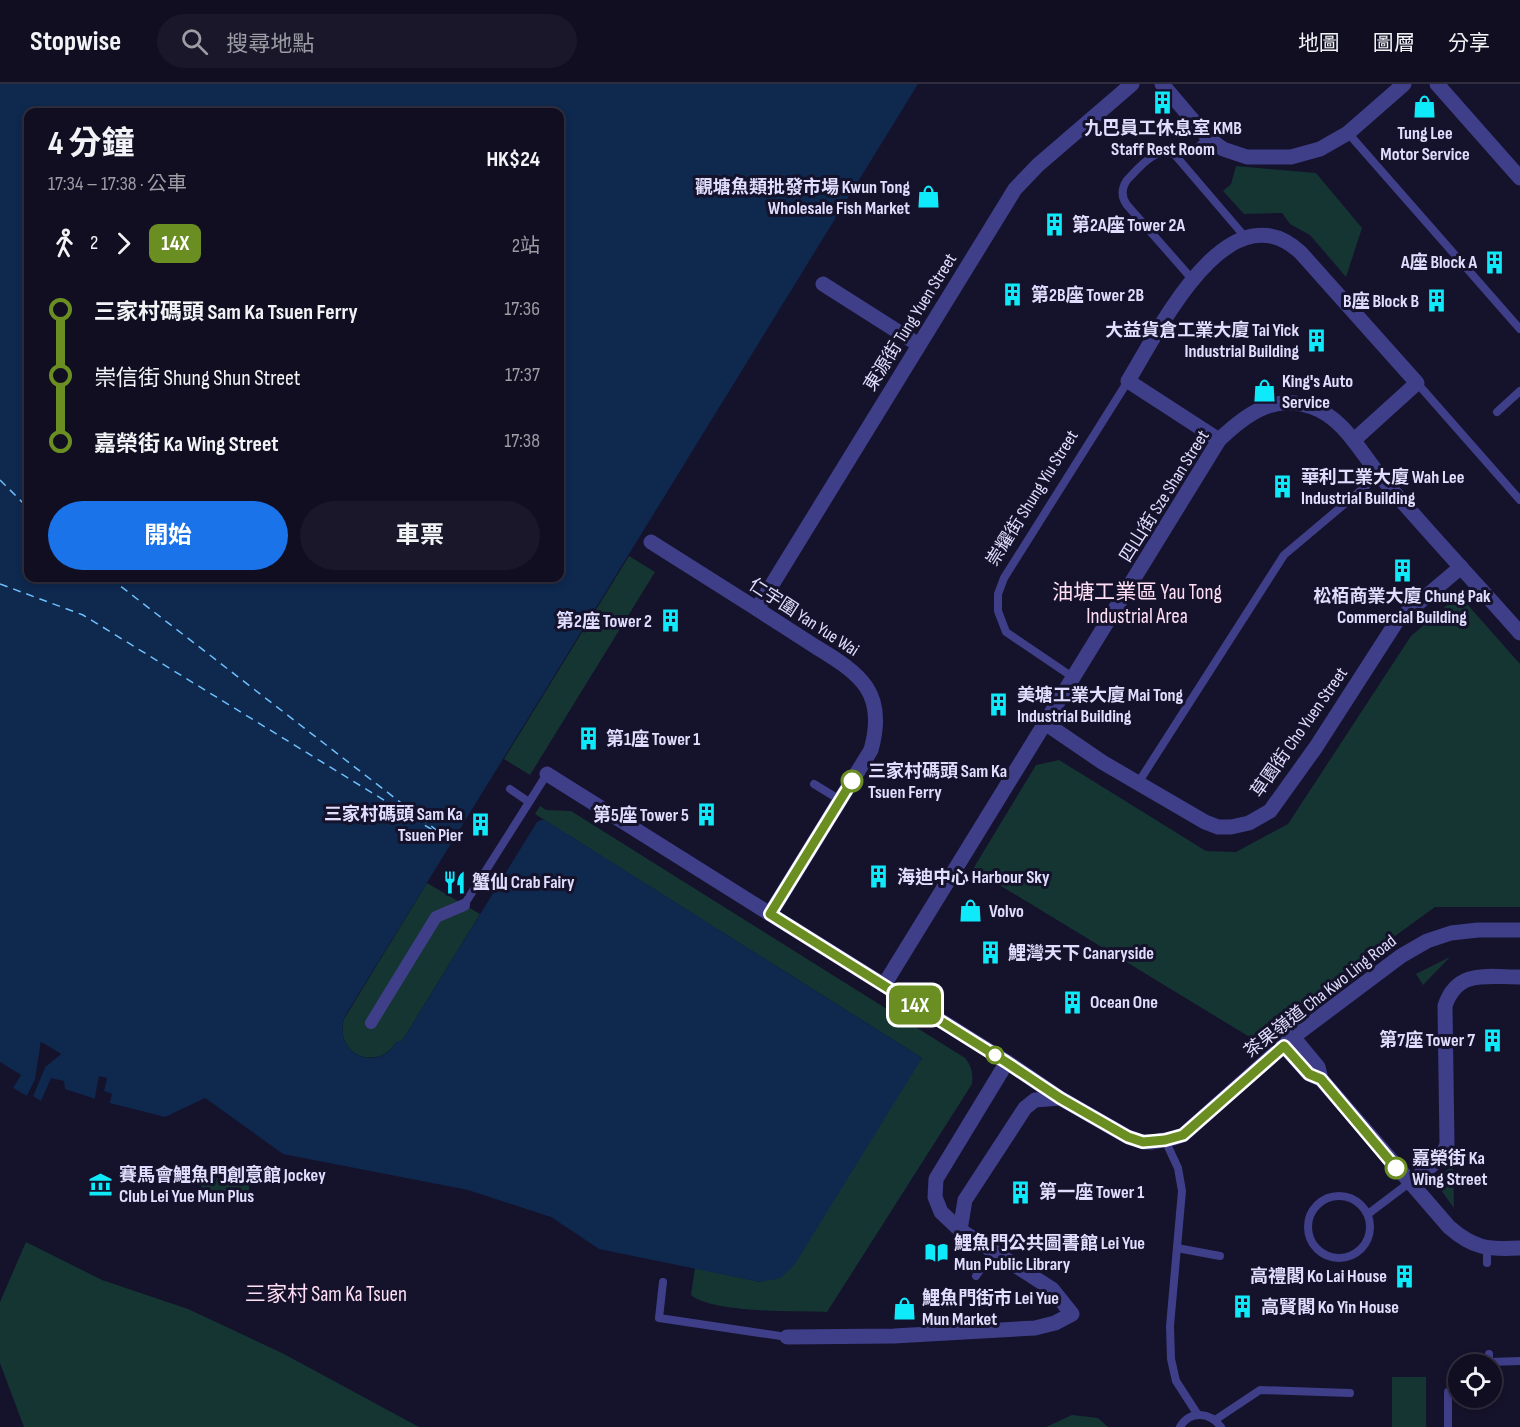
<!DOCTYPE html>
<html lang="zh-TW">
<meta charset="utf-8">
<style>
body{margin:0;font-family:"Sofia Sans Condensed","Noto Sans TC",sans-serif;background:#191729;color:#f1f3f6;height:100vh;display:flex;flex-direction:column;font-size:22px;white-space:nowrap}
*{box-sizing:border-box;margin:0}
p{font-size:20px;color:#9c9ca5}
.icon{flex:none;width:33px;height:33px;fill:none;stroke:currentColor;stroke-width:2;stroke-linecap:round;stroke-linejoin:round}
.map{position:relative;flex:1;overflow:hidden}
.side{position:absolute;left:24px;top:24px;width:540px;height:474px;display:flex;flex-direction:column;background:#100e20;border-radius:12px;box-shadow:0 3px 9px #0003,0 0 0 2px #302e3e}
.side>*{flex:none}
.badge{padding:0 12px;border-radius:9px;font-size:21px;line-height:39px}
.controls{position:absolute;left:1448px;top:1270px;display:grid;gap:12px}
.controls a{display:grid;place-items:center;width:54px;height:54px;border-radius:50%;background:#100e20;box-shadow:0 3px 9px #0003,0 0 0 2px #302e3e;font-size:30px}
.map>.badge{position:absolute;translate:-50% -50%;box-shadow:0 0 0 3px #fff}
.legs{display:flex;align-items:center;gap:9px;height:66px;padding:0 24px;font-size:20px}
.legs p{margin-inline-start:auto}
.summary{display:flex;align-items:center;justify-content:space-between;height:102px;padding:0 24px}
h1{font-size:33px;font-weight:700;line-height:45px}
.button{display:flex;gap:12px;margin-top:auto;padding:12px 24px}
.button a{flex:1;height:69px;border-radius:36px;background:#1a73e8;color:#fff;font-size:24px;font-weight:700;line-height:69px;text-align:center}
.button a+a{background:#191729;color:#f1f3f6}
ul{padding:0 24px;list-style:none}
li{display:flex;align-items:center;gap:21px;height:66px;font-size:22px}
li i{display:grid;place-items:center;width:9px;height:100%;margin:0 8px;background:currentColor}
li i::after{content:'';width:15px;height:15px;margin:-8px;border:4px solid;border-radius:50%;background:#100e20}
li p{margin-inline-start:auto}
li:first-child i{background:linear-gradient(#0000 50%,currentColor 0)}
li:last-child i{background:linear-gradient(currentColor 50%,#0000 0)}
header{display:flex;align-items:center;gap:36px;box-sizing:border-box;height:84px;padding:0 30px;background:#100e20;border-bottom:2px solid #302e3e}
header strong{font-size:28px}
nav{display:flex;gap:33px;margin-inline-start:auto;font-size:21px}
.search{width:420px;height:54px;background:#191729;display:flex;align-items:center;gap:15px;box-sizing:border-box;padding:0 21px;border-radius:33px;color:#9c9ca5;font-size:22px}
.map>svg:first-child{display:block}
.green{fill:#153533}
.water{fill:#0e284e;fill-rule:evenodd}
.pier{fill:#15122b}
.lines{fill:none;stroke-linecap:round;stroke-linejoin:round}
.ferry{stroke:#6ebffc;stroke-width:1.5;stroke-dasharray:8 6;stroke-linecap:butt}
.service{stroke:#3f3e89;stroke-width:8}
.pedestrian{stroke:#3f3e89;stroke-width:12}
.minor{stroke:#3f3e89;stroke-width:15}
.tertiary{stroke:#3f3e89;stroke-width:15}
.line-1-casing{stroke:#fff;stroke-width:14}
.line-1{stroke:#6b8e23;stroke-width:9}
.stop-1-dot{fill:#fff;stroke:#6b8e23;stroke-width:3}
.labels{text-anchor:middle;stroke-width:6;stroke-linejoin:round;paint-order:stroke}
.poi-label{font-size:18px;font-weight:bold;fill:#e0ddfe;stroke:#15122b;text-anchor:start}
.street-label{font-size:18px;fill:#e0ddfe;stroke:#15122b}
.stop-label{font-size:18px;font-weight:bold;fill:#e0ddfe;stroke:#15122b;text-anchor:start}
.quarter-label{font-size:21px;fill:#fedff4;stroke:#15122b}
</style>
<header>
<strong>Stopwise</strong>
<div class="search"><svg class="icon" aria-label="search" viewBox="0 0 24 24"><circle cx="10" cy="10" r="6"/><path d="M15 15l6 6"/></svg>搜尋地點</div>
<nav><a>地圖</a><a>圖層</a><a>分享</a></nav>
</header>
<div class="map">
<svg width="1520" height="1343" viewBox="0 0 1520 1343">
<rect width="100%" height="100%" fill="#15122b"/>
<!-- green -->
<g class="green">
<polygon points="1236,82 1316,89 1362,144 1346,193 1310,151 1290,140 1282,129 1244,130 1223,107 1231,100"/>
<polygon points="629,472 655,488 530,691 504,675"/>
<polygon points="1459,511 1520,580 1520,823 1435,823 1253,955 973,785 1036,681 1059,676 1206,767 1236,768 1288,740 1411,552"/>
<path d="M540 722 546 726 571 727 965 974C972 983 973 989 972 1000L827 1228C798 1227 711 1229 691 1211L695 1184 760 1198 922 974 535 730Z"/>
<path d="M427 799 480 830 402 957H397C378 989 334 971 344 935Z"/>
<polygon points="1450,873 1423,901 1416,890"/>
<polygon points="1453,1081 1454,1124 1441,1106 1441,1091"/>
<polygon points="202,1094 249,1095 249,1118 201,1118"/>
<polygon points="26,1158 102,1196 188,1225 282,1269 419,1343 24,1343 0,1279 0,1218"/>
<rect x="1392" y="1293" width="34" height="50"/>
<polygon points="1072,1331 1098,1334 1108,1343 1046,1343"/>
</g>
<!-- water -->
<path class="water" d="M0 0H918L345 932C331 968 377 992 397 957H402L537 738 541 736H545L922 974 795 1180 781 1194 760 1198 599 1165 551 1133 468 1106 283 1070 205 1014 165 1033 102 1017 65 1005 64 997 51 994 41 1017 33 1012 45 983 61 970 41 958 35 996 27 1012 13 1004 21 991 0 978ZM28 28H560V494H28Z"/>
<!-- pier -->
<g class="pier">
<polygon points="41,958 61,970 45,983 33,1012 27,1012 35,996"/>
<polygon points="99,992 107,994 104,1007 112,1010 109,1022 94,1018"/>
</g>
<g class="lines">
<!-- ferry -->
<g class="ferry">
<polyline points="0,396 28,424"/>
<polyline points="110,494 444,752"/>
<polyline points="0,500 83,531 452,758"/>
</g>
<!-- service -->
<g class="service">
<polyline points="1348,49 1520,245"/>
<polyline points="1194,67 1208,54"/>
<path d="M1192 195 1127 121C1121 113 1121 105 1127 96 1139 84 1156 61 1175 71L1246 154"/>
<polyline points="1417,299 1520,416"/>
<polyline points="1497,328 1520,307"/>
<polyline points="1074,594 1006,548 998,527 998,510 1004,494 1128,297"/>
<polyline points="1138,699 1284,471 1379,391"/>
<polyline points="814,700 840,716"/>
<polyline points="510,705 529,718"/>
<polyline points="464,821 547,690"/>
<polyline points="1165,1056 1178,1084 1182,1107 1170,1242 1171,1275 1176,1297 1198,1331"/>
<circle cx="1339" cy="1143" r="31"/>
<polyline points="1368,1130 1409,1099"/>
<polyline points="1177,1164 1220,1172"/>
<polyline points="1487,1164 1487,1179"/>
<polyline points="976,1192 993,1167"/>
<polyline points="663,1198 659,1234 787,1253"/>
<polyline points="1489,1270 1489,1278 1520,1277"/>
<polyline points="1448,1308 1448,1343"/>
<polyline points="1215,1336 1260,1306 1350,1309"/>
<path d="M1180 1343C1190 1326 1210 1328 1221 1343"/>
</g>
<!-- pedestrian -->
<polyline class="pedestrian" points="371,939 436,833 464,821"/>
<!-- minor -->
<g class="minor">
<polyline points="1162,0 1208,54 1223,65 1247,73 1291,73 1320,65 1348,49 1404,0"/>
<polyline points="823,200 919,261"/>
<path d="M1219 356 1128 297C1157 250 1228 100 1301 169L1417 299 1354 356"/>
<polyline points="651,458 757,525"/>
<polyline points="1045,639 1102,678 1205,738 1218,743 1231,743 1249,739 1270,727 1316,663 1397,537 1461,483"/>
<polyline points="547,690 770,830"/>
<path d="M884 901 1219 356C1245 331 1274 309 1312 323 1344 334 1360 368 1381 393 1426 446 1474 497 1520 549"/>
<path d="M1293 953 1318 983 1321 995 1449 1143C1473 1164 1488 1166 1520 1164"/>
<polyline points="1284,962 1309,990 1321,995"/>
<path d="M1409 1099C1423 1088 1441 1078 1447 1060L1445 922C1457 885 1488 893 1520 893"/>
<polyline points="960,1146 965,1116 1025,1024 1035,1016 1060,1014"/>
<polyline points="787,1253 894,1252 1035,1244 1055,1239 1072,1230 1052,1205 960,1146 941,1128 935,1113 936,1095 1007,978"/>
</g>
<!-- tertiary -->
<g class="tertiary">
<path d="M1132 0 1038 81 1015 105 757 525C777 538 796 550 816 563 861 590 887 609 871 666L770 830 1007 978 1060 1014 1128 1053 1143 1058H1153L1174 1054 1183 1051 1293 953 1401 872 1427 857 1451 849 1478 846H1520"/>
<polyline points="1437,0 1520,94"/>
</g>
</g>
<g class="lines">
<defs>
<polyline id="line-1" points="852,697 770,830 1006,978 1060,1014 1128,1053 1143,1058 1165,1056 1183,1051 1284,962 1309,990 1321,995 1396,1084"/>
</defs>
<!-- line-1 casing -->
<use href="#line-1" class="line-1-casing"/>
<!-- line-1 -->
<use href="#line-1" class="line-1"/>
</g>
<!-- icons -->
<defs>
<symbol id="building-bare" viewBox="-9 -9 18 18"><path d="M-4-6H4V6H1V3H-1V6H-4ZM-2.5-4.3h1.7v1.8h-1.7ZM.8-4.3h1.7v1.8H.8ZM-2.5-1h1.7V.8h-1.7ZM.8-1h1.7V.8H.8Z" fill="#0eeafa" stroke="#15122b" stroke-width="2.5" paint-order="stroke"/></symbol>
<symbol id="shop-bare" viewBox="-9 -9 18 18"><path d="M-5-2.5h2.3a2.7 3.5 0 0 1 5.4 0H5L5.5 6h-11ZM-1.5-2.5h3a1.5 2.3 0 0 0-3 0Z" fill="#0eeafa" stroke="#15122b" stroke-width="2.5" paint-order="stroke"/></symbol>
<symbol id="restaurant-bare" viewBox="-9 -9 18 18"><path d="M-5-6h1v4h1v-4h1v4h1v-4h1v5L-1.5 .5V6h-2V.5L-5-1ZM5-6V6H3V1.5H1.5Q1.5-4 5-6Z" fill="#0eeafa" stroke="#15122b" stroke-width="2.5" paint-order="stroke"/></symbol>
<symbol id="museum-bare" viewBox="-9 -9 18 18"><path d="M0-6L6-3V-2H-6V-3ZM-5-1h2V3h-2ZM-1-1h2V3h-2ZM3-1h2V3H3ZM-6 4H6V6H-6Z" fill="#0eeafa" stroke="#15122b" stroke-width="2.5" paint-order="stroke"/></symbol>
<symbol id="library-bare" viewBox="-9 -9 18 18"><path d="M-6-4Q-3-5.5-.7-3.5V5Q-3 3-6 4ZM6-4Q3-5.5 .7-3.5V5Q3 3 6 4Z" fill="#0eeafa" stroke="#15122b" stroke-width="2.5" paint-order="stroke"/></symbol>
</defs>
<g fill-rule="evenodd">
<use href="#building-bare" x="1146" y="2" width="33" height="33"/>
<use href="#shop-bare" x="1408" y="6" width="33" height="33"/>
<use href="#shop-bare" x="912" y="96" width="33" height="33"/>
<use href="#building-bare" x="1038" y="124" width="33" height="33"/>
<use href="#building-bare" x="1478" y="162" width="33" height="33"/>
<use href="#building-bare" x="996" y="194" width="33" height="33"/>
<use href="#building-bare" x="1420" y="200" width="33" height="33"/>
<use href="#building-bare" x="1300" y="240" width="33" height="33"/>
<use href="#shop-bare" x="1248" y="290" width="33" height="33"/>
<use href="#building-bare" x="1266" y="386" width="33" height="33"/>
<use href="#building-bare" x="1386" y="470" width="33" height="33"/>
<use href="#building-bare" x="654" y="520" width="33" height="33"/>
<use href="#building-bare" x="982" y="604" width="33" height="33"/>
<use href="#building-bare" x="572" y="638" width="33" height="33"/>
<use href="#building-bare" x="690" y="714" width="33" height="33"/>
<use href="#building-bare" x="464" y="724" width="33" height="33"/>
<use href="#building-bare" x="862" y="776" width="33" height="33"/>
<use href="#restaurant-bare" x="438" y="782" width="33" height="33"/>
<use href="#shop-bare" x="954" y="810" width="33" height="33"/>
<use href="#building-bare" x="974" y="852" width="33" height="33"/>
<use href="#building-bare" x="1056" y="902" width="33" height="33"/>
<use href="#building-bare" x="1476" y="940" width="33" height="33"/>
<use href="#museum-bare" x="84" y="1084" width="33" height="33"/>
<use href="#building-bare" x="1004" y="1092" width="33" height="33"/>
<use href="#library-bare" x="920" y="1152" width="33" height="33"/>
<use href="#building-bare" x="1388" y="1176" width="33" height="33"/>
<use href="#building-bare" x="1226" y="1206" width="33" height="33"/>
<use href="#shop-bare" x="888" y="1208" width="33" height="33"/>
</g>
<!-- markers -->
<g class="stop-1-dot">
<circle cx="852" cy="697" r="10"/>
<circle cx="995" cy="971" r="8"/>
<circle cx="1396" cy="1084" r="10"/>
</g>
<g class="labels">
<!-- poi labels -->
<g class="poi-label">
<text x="1163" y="50" text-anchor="middle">九巴員工休息室 KMB<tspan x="1163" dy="21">Staff Rest Room</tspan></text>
<text x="1425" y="55" text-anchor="middle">Tung Lee<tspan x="1425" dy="21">Motor Service</tspan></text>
<text x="910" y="109" text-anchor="end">觀塘魚類批發市場 Kwun Tong<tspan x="910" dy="21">Wholesale Fish Market</tspan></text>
<text x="1072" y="147">第2A座 Tower 2A</text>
<text x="1477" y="184" text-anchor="end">A座 Block A</text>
<text x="1031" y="217">第2B座 Tower 2B</text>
<text x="1419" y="223" text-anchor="end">B座 Block B</text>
<text x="1299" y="252" text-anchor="end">大益貨倉工業大廈 Tai Yick<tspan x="1299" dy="21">Industrial Building</tspan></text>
<text x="1282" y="303">King's Auto<tspan x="1282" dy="21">Service</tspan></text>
<text x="1301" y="399">華利工業大廈 Wah Lee<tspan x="1301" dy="21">Industrial Building</tspan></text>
<text x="1402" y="518" text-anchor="middle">松栢商業大廈 Chung Pak<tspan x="1402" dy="21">Commercial Building</tspan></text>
<text x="652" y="543" text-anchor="end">第2座 Tower 2</text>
<text x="1017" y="617">美塘工業大廈 Mai Tong<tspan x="1017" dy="21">Industrial Building</tspan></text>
<text x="606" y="661">第1座 Tower 1</text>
<text x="463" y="736" text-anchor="end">三家村碼頭 Sam Ka<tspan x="463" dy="21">Tsuen Pier</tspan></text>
<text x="689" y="737" text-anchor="end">第5座 Tower 5</text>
<text x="897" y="799">海迪中心 Harbour Sky</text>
<text x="472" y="804">蟹仙 Crab Fairy</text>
<text x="989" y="833">Volvo</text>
<text x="1008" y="875">鯉灣天下 Canaryside</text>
<text x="1090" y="924">Ocean One</text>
<text x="1475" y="962" text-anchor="end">第7座 Tower 7</text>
<text x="119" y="1097">賽馬會鯉魚門創意館 Jockey<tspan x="119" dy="21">Club Lei Yue Mun Plus</tspan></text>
<text x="1039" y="1114">第一座 Tower 1</text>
<text x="954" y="1165">鯉魚門公共圖書館 Lei Yue<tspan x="954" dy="21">Mun Public Library</tspan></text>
<text x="1387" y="1198" text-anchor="end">高禮閣 Ko Lai House</text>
<text x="922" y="1220">鯉魚門街市 Lei Yue<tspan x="922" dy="21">Mun Market</tspan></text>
<text x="1261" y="1229">高賢閣 Ko Yin House</text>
</g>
<!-- street labels -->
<g class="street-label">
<text transform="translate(910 238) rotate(-58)" y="6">東源街 Tung Yuen Street</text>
<text transform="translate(1164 412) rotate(-58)" y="6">四山街 Sze Shan Street</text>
<text transform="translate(1032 414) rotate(-58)" y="6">崇耀街 Shung Yiu Street</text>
<text transform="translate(804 533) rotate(33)" y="6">仁宇圍 Yan Yue Wai</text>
<text transform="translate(1299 648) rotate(-55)" y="6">草園街 Cho Yuen Street</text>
<text transform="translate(1320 912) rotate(-38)" y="6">茶果嶺道 Cha Kwo Ling Road</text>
</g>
<!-- stop labels -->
<g class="stop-label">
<text x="868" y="693">三家村碼頭 Sam Ka<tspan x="868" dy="21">Tsuen Ferry</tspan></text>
<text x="1412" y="1080">嘉榮街 Ka<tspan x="1412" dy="21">Wing Street</tspan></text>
</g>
<!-- quarter labels -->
<g class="quarter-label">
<text x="1137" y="515">油塘工業區 Yau Tong<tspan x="1137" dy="24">Industrial Area</tspan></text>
<text x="326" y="1217">三家村 Sam Ka Tsuen</text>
</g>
</g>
</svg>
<div class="controls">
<a><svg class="icon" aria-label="locate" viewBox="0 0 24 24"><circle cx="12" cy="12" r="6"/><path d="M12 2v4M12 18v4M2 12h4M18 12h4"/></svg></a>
</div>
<b class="badge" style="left:915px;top:921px;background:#6b8e23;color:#fff">14X</b>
<section class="side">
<div class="summary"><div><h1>4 分鐘</h1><p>17:34 – 17:38 · 公車</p></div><b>HK$24</b></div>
<div class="legs"><svg class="icon" aria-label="walk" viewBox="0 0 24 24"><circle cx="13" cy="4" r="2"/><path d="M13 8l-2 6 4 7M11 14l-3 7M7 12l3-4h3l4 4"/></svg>2<svg class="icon" aria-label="forward" viewBox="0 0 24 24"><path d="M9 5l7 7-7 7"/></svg><b class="badge" style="background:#6b8e23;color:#fff">14X</b><p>2站</p></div>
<ul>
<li><i style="color:#6b8e23"></i><b>三家村碼頭 Sam Ka Tsuen Ferry</b><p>17:36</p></li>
<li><i style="color:#6b8e23"></i><span>崇信街 Shung Shun Street</span><p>17:37</p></li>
<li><i style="color:#6b8e23"></i><b>嘉榮街 Ka Wing Street</b><p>17:38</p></li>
</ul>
<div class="button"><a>開始</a><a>車票</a></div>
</section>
</div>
